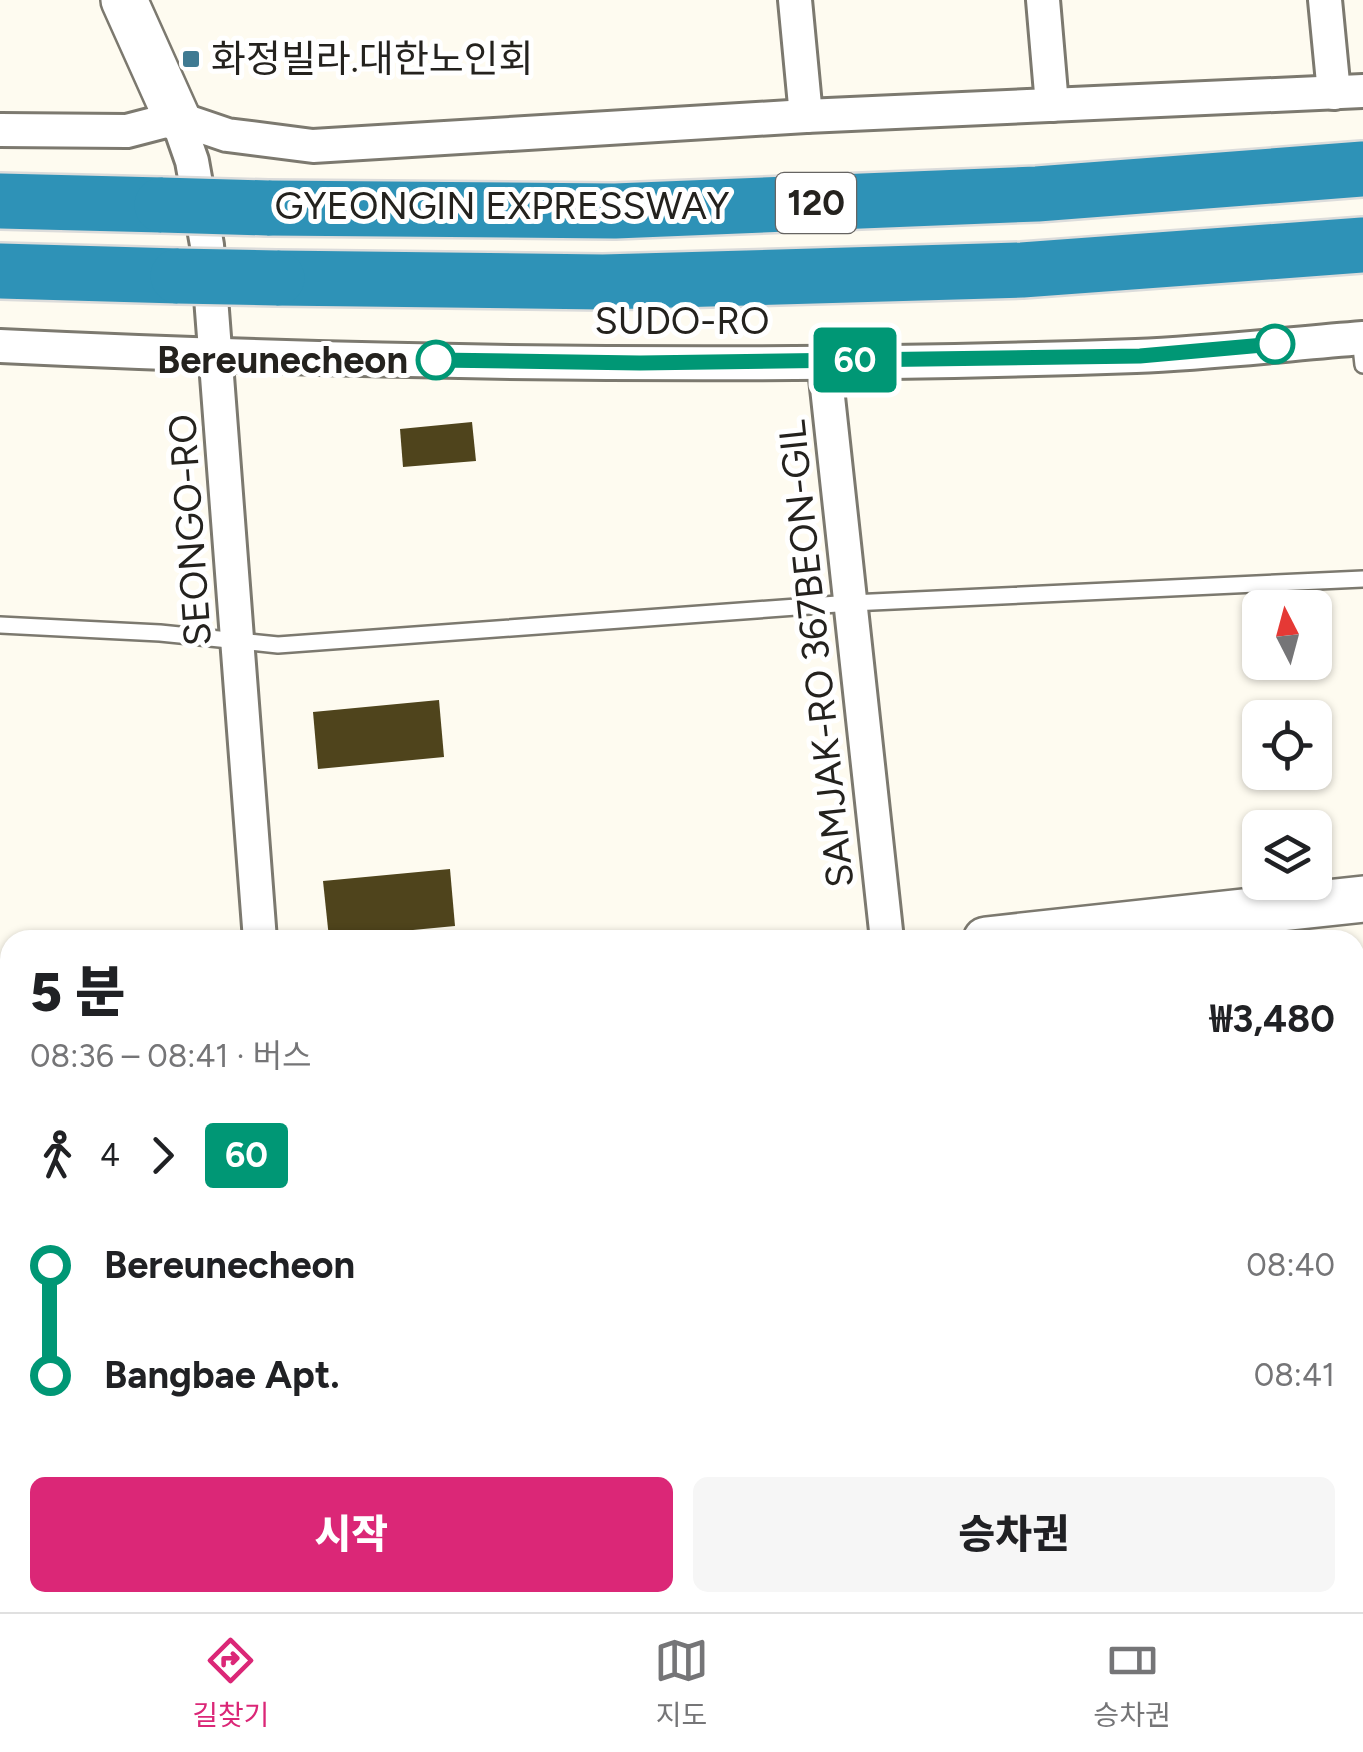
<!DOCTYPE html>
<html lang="ko">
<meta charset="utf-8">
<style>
body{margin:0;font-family:Figtree,"Noto Sans KR",sans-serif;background:#f6f6f6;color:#202124;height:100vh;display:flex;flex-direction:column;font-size:38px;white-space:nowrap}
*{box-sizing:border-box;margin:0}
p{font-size:32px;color:#757577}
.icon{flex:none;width:55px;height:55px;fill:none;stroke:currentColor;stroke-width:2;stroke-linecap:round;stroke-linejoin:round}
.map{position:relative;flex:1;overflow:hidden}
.details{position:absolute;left:0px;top:930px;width:1365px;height:682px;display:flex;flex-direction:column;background:#fff;border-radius:30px 30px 0 0;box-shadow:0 2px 8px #0004}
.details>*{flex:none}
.badge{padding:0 20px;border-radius:8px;font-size:35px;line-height:65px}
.needle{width:65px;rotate:354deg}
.controls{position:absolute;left:1242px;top:590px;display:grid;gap:20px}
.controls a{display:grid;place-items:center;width:90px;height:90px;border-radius:15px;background:#fff;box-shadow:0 2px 8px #0004;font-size:50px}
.map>.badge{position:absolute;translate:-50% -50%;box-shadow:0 0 0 5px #fff}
.legs{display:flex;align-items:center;gap:15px;height:110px;padding:0 30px;font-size:32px}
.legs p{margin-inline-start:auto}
.headline{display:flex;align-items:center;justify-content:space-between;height:170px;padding:0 30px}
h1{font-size:55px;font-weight:800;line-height:75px}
.primary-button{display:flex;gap:20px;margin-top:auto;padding:20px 30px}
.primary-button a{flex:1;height:115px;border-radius:15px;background:#db2777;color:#fff;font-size:40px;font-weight:800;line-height:115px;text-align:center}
.primary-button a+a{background:#f6f6f6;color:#202124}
ul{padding:0 30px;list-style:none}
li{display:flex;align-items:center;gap:35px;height:110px;font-size:38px}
li i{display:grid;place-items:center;width:15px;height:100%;margin:0 12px;background:currentColor}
li i::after{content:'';width:25px;height:25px;margin:-12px;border:8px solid;border-radius:50%;background:#fff}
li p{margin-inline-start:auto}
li:first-child i{background:linear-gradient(#0000 50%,currentColor 0)}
li:last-child i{background:linear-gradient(currentColor 50%,#0000 0)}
.dock{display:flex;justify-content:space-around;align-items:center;height:140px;border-top:2px solid #e0e0e0;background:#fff;font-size:28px;color:#757577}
.dock a{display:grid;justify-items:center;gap:5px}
.dock .selected{color:#db2777}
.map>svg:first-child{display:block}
.building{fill:#4f441c}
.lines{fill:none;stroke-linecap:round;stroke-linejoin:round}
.lane-casing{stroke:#7c796f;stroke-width:20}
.street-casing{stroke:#7c796f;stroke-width:38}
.secondary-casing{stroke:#7c796f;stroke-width:50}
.highway-casing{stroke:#dcdcdb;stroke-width:60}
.lane{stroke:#fff;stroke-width:15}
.street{stroke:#fff;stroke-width:32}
.secondary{stroke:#fff;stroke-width:45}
.highway{stroke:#2e92b7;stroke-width:55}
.highway-bridge-casing{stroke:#dcdcdb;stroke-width:60;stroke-linecap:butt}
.highway-bridge{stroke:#2e92b7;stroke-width:55}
.line-1-casing{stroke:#fff;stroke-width:22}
.line-1{stroke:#009775;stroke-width:15}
.poi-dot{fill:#3f7a92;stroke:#fff;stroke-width:4}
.stop-1-dot{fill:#fff;stroke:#009775;stroke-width:5}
.labels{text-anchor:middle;stroke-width:10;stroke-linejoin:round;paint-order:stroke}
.shield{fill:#fff;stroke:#666462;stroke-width:2.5}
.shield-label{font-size:35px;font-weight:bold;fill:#24221e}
.poi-label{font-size:38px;fill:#24221e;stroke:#fff;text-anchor:start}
.street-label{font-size:38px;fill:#24221e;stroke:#fff}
.stop-label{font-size:38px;font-weight:bold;fill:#24221e;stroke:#fff;text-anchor:end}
</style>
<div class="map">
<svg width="1363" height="1612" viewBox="0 0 1363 1612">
<rect width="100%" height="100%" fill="#fefbf0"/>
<!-- building -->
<g class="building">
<polygon points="472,422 476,461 403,467 400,429"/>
<polygon points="439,700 444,757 318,769 313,712"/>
<polygon points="450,869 455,926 329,938 323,881"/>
<polygon points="1355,1280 1363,1280 1363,1335 1355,1336"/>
<polygon points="1363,1596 1363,1612 1330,1612 1329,1602 1355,1602 1355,1597"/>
</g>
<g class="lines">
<defs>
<g id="lane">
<polyline points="1360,338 1363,365"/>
<polyline points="0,625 160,633 278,645 851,603 1363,579"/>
<polyline points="1355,1223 1363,1222"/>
<polyline points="0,1509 11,1612"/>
<polyline points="1355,1543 1363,1542"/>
<polyline points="284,1602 285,1612"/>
<polyline points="662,1612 777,1602"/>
</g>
<g id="street">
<polyline points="795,0 806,116"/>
<polyline points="1043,0 1052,105"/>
<polyline points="1325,0 1334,93"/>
<polyline points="177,118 227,135 313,146 806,116 1363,91"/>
<polyline points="177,118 192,161 207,245 260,940"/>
<polyline points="0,130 127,131 177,118"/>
<path d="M0 346C378 364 758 369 1136 356 1212 353 1288 344 1363 338"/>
<polyline points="824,360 887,940"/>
<polyline points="930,1602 937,1612"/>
</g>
<g id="secondary">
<polyline points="124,0 177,118"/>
<polyline points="986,940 1363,899"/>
<polyline points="0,1045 10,1044"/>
</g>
<g id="highway">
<polyline points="0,201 162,205"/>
<polyline points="268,208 615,211 1037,194 1363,169"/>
<polyline points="0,271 178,276"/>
<polyline points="277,278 603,282 1022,270 1363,245"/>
</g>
</defs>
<!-- lane casing -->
<use href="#lane" class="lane-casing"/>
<!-- street casing -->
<use href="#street" class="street-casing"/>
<!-- secondary casing -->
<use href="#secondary" class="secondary-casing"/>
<!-- highway casing -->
<use href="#highway" class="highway-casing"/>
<!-- lane -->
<use href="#lane" class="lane"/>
<!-- street -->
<use href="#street" class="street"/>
<!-- secondary -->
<use href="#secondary" class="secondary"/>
<!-- highway -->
<use href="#highway" class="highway"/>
<defs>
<g id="highway-bridge">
<polyline points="162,205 268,208"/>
<polyline points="178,276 277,278"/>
</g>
</defs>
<!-- highway-bridge casing -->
<use href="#highway-bridge" class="highway-bridge-casing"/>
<!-- highway-bridge -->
<use href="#highway-bridge" class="highway-bridge"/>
</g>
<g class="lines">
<defs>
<polyline id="line-1" points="436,360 640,363 1140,356 1275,344"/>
</defs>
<!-- line-1 casing -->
<use href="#line-1" class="line-1-casing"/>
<!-- line-1 -->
<use href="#line-1" class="line-1"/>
</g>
<!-- markers -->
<rect class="poi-dot" x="181" y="49" width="20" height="20" rx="5"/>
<g class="stop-1-dot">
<circle cx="1275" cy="344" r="18"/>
<circle cx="436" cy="360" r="18"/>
</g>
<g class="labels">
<!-- shield labels -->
<rect class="shield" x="776" y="173" width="80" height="60" rx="8"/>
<g class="shield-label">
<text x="816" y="215">120</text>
</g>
<!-- poi labels -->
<g class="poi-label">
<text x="211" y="72">화정빌라.대한노인회</text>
</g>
<!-- street labels -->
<g class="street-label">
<text x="502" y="219">GYEONGIN EXPRESSWAY</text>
<text x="682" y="334">SUDO-RO</text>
<text transform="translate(190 530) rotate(-94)" y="13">SEONGO-RO</text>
<text transform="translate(816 654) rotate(-96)" y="13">SAMJAK-RO 367BEON-GIL</text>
</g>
<!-- stop labels -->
<g class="stop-label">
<text x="408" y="373">Bereunecheon</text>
</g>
</g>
</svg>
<div class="controls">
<a><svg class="needle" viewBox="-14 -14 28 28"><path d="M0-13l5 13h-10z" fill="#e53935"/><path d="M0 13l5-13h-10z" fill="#757577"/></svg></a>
<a><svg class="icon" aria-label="locate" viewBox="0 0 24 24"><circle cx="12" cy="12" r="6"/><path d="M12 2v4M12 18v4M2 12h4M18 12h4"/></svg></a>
<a><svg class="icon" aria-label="layers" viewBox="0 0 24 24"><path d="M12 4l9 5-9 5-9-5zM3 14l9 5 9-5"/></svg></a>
</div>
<b class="badge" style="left:855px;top:360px;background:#009775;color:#fff">60</b>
<section class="details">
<div class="headline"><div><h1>5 분</h1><p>08:36 – 08:41 · 버스</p></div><b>₩3,480</b></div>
<div class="legs"><svg class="icon" aria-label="walk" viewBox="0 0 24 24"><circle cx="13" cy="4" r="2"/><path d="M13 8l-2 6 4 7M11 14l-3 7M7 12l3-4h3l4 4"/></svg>4<svg class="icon" aria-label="forward" viewBox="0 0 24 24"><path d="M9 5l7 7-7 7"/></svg><b class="badge" style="background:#009775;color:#fff">60</b></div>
<ul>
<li><i style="color:#009775"></i><b>Bereunecheon</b><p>08:40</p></li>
<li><i style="color:#009775"></i><b>Bangbae Apt.</b><p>08:41</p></li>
</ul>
<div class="primary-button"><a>시작</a><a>승차권</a></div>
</section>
</div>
<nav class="dock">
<a class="selected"><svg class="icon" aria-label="directions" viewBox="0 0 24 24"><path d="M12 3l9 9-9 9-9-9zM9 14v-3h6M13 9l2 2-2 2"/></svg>길찾기</a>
<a><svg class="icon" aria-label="map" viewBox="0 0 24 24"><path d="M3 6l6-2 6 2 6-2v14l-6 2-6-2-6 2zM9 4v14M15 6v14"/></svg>지도</a>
<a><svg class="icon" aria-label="tickets" viewBox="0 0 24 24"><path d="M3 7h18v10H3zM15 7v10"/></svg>승차권</a>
</nav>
